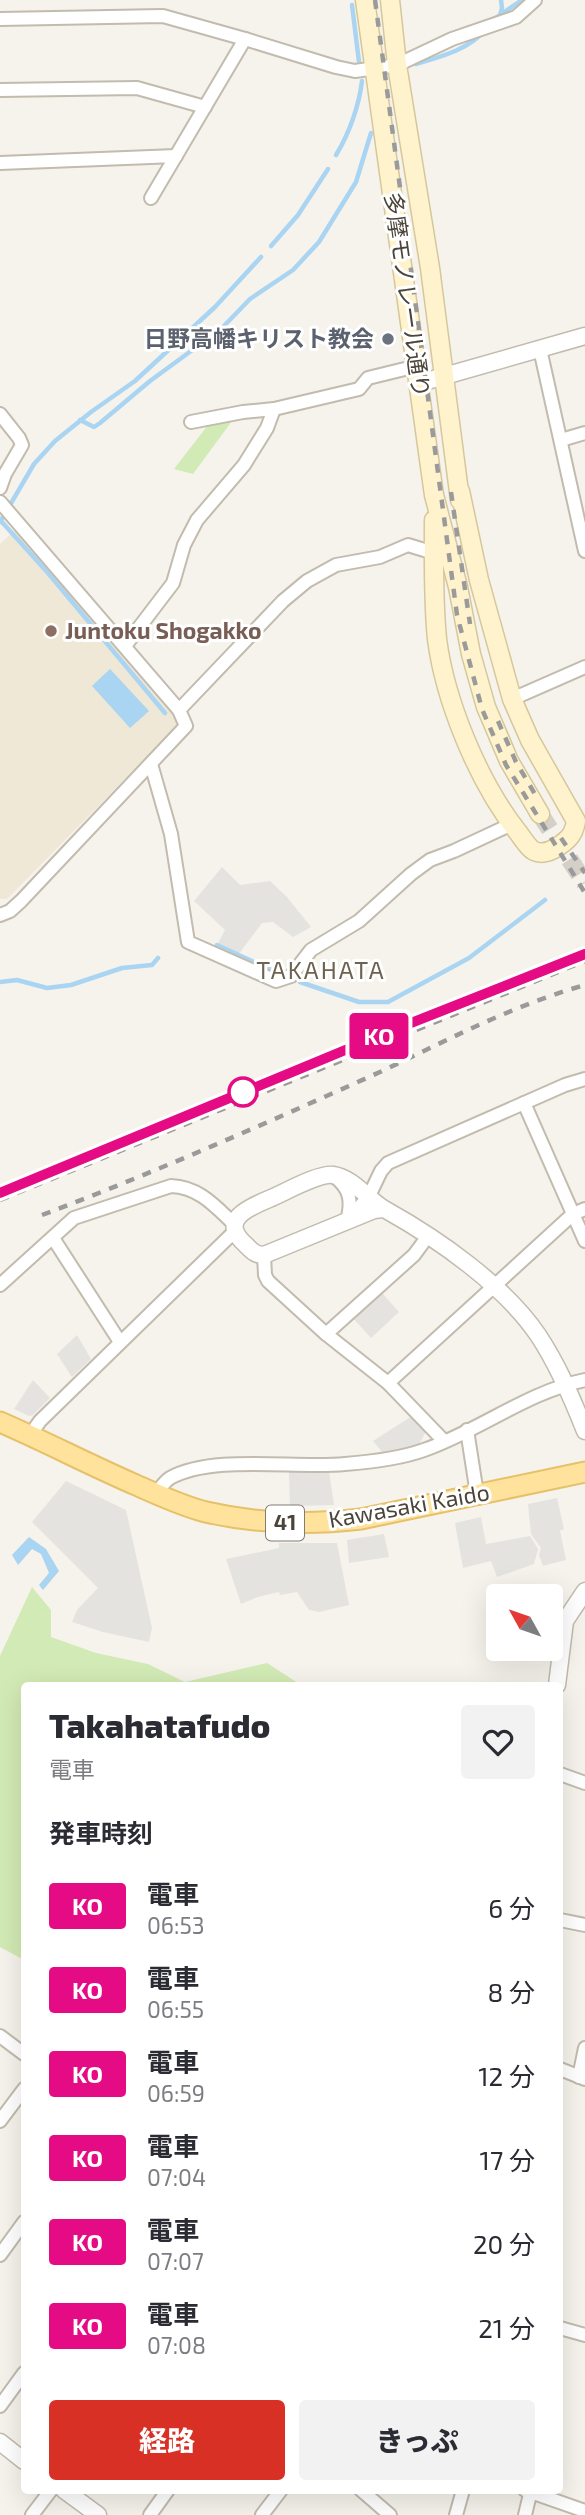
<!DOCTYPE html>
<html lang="ja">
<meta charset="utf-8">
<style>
body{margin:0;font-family:"Exo 2","Noto Sans JP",sans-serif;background:#f2f2f3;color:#2b2b33;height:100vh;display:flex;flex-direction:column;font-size:26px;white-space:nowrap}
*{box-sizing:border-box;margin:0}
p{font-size:23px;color:#7c7c81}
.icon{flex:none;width:38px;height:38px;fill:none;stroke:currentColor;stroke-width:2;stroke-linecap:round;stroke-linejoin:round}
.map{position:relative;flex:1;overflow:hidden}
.details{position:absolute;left:21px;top:1682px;width:542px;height:812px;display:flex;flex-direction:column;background:#fff;border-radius:7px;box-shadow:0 7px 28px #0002}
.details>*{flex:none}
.badge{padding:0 14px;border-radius:5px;font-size:24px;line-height:46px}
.needle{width:46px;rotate:310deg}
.buttons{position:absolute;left:486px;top:1584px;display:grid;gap:14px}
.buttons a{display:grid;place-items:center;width:77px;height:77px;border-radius:7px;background:#fff;box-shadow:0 7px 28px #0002;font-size:35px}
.map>.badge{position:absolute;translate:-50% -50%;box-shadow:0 0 0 4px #fff}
h2{padding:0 28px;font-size:26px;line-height:63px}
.round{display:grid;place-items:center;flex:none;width:74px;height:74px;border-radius:7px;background:#f2f2f3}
.summary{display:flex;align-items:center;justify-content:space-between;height:119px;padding:0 28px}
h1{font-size:33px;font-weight:800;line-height:52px}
.primary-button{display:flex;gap:14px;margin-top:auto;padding:14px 28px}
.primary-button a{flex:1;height:80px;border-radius:7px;background:#d93025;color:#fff;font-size:28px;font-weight:800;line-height:80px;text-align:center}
.primary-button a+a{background:#f2f2f3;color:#2b2b33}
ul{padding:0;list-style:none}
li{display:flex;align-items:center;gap:21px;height:84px;padding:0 28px}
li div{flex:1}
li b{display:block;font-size:26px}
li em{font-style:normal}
li .badge{min-width:77px;font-weight:700;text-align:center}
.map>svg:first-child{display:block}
.education{fill:#efe8d6}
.green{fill:#d2eab5}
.parking{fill:#e5e3e0}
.water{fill:#a9d4f2}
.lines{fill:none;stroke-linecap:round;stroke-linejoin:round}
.stream{stroke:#a9d4f2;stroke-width:4.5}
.secondary-tunnel{stroke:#d4d0c8;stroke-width:18;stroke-dasharray:18 9;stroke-linecap:butt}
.minor-casing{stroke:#c2bbae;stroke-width:16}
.tertiary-casing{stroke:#c2bbae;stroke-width:19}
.secondary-casing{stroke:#d6c79b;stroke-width:21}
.primary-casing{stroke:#e6c16a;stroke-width:23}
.minor{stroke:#fff;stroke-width:12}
.tertiary{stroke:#fff;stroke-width:16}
.secondary{stroke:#fff3cd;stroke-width:18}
.primary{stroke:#ffe39c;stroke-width:19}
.rail{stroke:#9a9a9a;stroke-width:4.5;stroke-dasharray:9 9;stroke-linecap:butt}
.line-casing{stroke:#fff;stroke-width:16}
.line{stroke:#e50b84;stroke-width:10}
.worship-dot{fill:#6b7280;stroke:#fff;stroke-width:2.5}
.education-dot{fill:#8d6e63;stroke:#fff;stroke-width:2.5}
.stop-dot{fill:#fff;stroke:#e50b84;stroke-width:3.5}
.labels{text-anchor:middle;stroke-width:6;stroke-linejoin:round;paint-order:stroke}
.shield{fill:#fff;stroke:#817c74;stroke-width:2}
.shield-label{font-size:21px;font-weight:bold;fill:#4b4439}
.street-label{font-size:23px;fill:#4b4439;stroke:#fff}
.worship-label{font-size:23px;font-weight:bold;fill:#5b616d;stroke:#fff;text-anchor:end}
.education-label{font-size:23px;font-weight:bold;fill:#785e54;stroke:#fff;text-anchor:start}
.neighbourhood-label{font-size:24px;letter-spacing:2px;fill:#6e6250;stroke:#fff}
</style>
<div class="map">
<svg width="585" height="2515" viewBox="0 0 585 2515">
<rect width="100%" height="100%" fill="#f6f3ec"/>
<!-- education -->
<polygon class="education" points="15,530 177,718 176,727 7,899 0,899 0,544"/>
<!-- green -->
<g class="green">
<polygon points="232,421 193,474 174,469 208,425"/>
<polygon points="32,1587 51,1610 51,1637 96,1653 148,1664 185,1682 267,1663 301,1685 24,1685 24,1960 0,1947 0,1656"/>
</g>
<!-- parking -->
<g class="parking">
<polygon points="222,867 240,885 270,881 287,897 311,927 293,937 273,922 262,923 238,955 217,945 225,930 194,901"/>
<polygon points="381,1292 399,1312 371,1338 352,1317"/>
<polygon points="77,1335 91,1359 72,1377 57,1354"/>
<polygon points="33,1380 50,1398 33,1415 29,1416 14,1409"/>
<polygon points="412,1416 426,1431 419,1445 384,1454 373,1441"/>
<polygon points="329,1471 334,1505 290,1506 289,1472"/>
<polygon points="66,1481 126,1510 152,1628 149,1642 103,1632 72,1622 77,1610 98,1588 32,1522"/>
<polygon points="557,1498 564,1529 560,1531 566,1560 543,1566 539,1555 541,1548 531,1534 528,1504"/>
<polygon points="481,1517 486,1544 530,1536 538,1549 534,1564 497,1577 491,1561 463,1568 455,1523"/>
<polygon points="384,1534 389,1557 349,1563 347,1540"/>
<polygon points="279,1543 337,1543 349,1605 319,1612 309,1610 297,1592 280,1595 279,1592 258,1597 241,1604 226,1559 279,1548"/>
</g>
<!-- water -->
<g class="water">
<polygon points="110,669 149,711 130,728 92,686"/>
<polygon points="29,1537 46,1549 59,1571 43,1590 39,1585 49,1573 41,1554 32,1549 18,1565 12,1555"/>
</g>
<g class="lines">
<!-- stream -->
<g class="stream">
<polyline points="352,5 359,62"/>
<polyline points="500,15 502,8 501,0"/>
<polyline points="494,19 522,0"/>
<path d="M416 64C439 57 468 50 484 31"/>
<path d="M336 155C349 134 359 106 362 81"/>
<polyline points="271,246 298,215 328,169"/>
<polyline points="80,420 94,427 100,423 150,381 221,329 250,299 293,270 319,242 356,182 371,133"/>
<polyline points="1,521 48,573 165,713"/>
<polyline points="0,522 34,464 55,441 91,412 135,381 215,307 261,257"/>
<polyline points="217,945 278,973"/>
<polyline points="0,982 17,980 47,988 71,985 122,968 152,965 158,958"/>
<polyline points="300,982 359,1002 388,1002 469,958 545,900"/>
</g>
<!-- secondary-tunnel -->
<polyline class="secondary-tunnel" points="540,814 585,883"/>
<defs>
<g id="minor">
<polyline points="0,19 163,16 245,39 336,67 355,71 397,65 452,39 516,17 535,0"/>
<polyline points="0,90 137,88 205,107"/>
<polyline points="0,163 176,156"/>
<polyline points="151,198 245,39"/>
<polyline points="540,349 585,551"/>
<polyline points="0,414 19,438 22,445 5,474 0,488"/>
<polyline points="191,422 243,412 274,409 359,389 368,378 417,366"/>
<polyline points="561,440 585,433"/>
<polyline points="0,502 179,710 186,726 21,901 10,911 0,915"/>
<polyline points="125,646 173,583 184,545 197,520 244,465 267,428 274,409"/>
<polyline points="512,699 585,667"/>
<polyline points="179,710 283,601 307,581 336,565 380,557 408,545 434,553"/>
<polyline points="151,764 171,834 188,942 276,981 291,976 311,950 359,921 411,874 430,860 454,851 512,824"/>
<polyline points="524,1103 585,1241"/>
<path d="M335 1177C351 1189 352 1203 347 1221"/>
<polyline points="350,1218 369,1196 381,1171 388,1163 565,1085 585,1079"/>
<polyline points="53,1238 120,1342"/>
<polyline points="264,1255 265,1275 268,1281 326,1334 388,1383 444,1441"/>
<path d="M0 1285 74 1218 171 1186C199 1187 215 1206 234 1224"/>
<polyline points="326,1334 414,1255 428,1236"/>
<polyline points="388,1383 573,1214 585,1209"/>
<polyline points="467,1430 477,1494"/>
<polyline points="30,1435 40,1421 234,1232"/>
<path d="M156 1494C160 1488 164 1482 170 1478 214 1454 295 1469 345 1464 371 1462 399 1459 424 1450 479 1431 527 1392 585 1380"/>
<polyline points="560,1774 585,1783"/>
<polyline points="560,1920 585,1925"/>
<polyline points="0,2036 24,2054"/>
<polyline points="560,2069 585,2079"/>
<polyline points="579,2077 585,2048"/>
<polyline points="0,2121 24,2089"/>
<polyline points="0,2255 24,2222"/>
<polyline points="560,2328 585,2335"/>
<polyline points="0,2406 24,2373"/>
<polyline points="361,2490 390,2515"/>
<polyline points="525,2490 585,2511"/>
<polyline points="32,2515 51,2490"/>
<polyline points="150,2515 168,2490"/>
<polyline points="262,2515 281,2490"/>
<polyline points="456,2515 463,2490"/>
<polyline points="525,2515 531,2490"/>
</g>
<g id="tertiary">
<polyline points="420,383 585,336"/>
<path d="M383 1209 374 1210 264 1255C255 1255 252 1251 246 1245 219 1221 245 1209 269 1199 284 1193 318 1173 333 1175 354 1178 369 1201 386 1210 438 1239 504 1285 538 1335 558 1365 572 1398 585 1431"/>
<polyline points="557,1685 565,1621 585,1591"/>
<polyline points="0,2442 24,2461"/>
<polyline points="64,2490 98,2515"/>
</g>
<g id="secondary">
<polyline points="365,0 434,495 458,587 471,654 486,707 509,761 540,814"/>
<polyline points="390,0 397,65 430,268 460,500"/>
<path d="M434 520C434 560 433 599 437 639 445 701 478 781 517 831 522 837 527 847 534 851 543 855 551 851 559 846 569 839 574 834 576 821L530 740 512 699 479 580 460 491"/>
</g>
<path id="primary" d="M0 1422C46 1442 90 1465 136 1485 159 1495 182 1506 206 1512 258 1524 309 1525 361 1519L585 1472"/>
</defs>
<!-- minor casing -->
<use href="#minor" class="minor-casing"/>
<!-- tertiary casing -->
<use href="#tertiary" class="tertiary-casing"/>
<!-- secondary casing -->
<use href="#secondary" class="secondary-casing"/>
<!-- primary casing -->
<use href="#primary" class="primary-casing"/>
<!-- minor -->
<use href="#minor" class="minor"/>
<!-- tertiary -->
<use href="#tertiary" class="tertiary"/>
<!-- secondary -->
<use href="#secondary" class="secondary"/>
<!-- primary -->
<use href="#primary" class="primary"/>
<!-- rail -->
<g class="rail">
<polyline points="375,0 457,615 482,709 506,765 585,893"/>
<polyline points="451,492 470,624"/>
<polyline points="498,721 516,762 536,796"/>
<polyline points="561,838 585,873"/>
<polyline points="0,1200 585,961"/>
<path d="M42 1215C156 1172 269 1122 380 1072 448 1040 511 1006 585 985"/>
</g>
</g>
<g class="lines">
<defs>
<polyline id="line" points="0,1193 396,1029 585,954"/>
</defs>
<!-- line casing -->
<use href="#line" class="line-casing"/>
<!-- line -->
<use href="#line" class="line"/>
</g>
<!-- markers -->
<circle class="worship-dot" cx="388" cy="339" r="7"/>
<circle class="education-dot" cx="51" cy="631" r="7"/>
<circle class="stop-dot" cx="243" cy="1092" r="14"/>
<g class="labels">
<!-- shield labels -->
<rect class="shield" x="266" y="1505.5" width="38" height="35" rx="5"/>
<g class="shield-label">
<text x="285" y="1530">41</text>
</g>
<!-- street labels -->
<g class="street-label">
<text transform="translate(407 295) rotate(82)" y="8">多摩モノレール通り</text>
<text transform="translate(409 1506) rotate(-10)" y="8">Kawasaki Kaido</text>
</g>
<!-- worship labels -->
<g class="worship-label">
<text x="374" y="347">日野高幡キリスト教会</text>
</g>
<!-- education labels -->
<g class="education-label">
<text x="65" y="639">Juntoku Shogakko</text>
</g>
<!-- neighbourhood labels -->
<g class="neighbourhood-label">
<text x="321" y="979">TAKAHATA</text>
</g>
</g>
</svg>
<div class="buttons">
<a><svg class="needle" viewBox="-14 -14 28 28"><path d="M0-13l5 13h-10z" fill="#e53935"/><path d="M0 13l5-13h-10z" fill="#7c7c81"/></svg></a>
</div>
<b class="badge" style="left:379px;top:1036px;background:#e50b84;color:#fff">KO</b>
<section class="details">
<div class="summary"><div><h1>Takahatafudo</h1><p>電車</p></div><a class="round"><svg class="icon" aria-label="heart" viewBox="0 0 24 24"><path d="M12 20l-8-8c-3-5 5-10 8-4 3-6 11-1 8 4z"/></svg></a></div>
<h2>発車時刻</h2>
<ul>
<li><span class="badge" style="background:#e50b84;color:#fff">KO</span><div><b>電車</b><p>06:53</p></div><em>6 分</em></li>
<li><span class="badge" style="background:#e50b84;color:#fff">KO</span><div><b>電車</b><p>06:55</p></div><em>8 分</em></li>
<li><span class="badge" style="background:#e50b84;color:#fff">KO</span><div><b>電車</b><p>06:59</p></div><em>12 分</em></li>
<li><span class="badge" style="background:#e50b84;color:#fff">KO</span><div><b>電車</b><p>07:04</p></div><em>17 分</em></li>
<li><span class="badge" style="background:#e50b84;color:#fff">KO</span><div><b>電車</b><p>07:07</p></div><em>20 分</em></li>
<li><span class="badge" style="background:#e50b84;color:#fff">KO</span><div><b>電車</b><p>07:08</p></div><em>21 分</em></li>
</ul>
<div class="primary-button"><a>経路</a><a>きっぷ</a></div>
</section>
</div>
